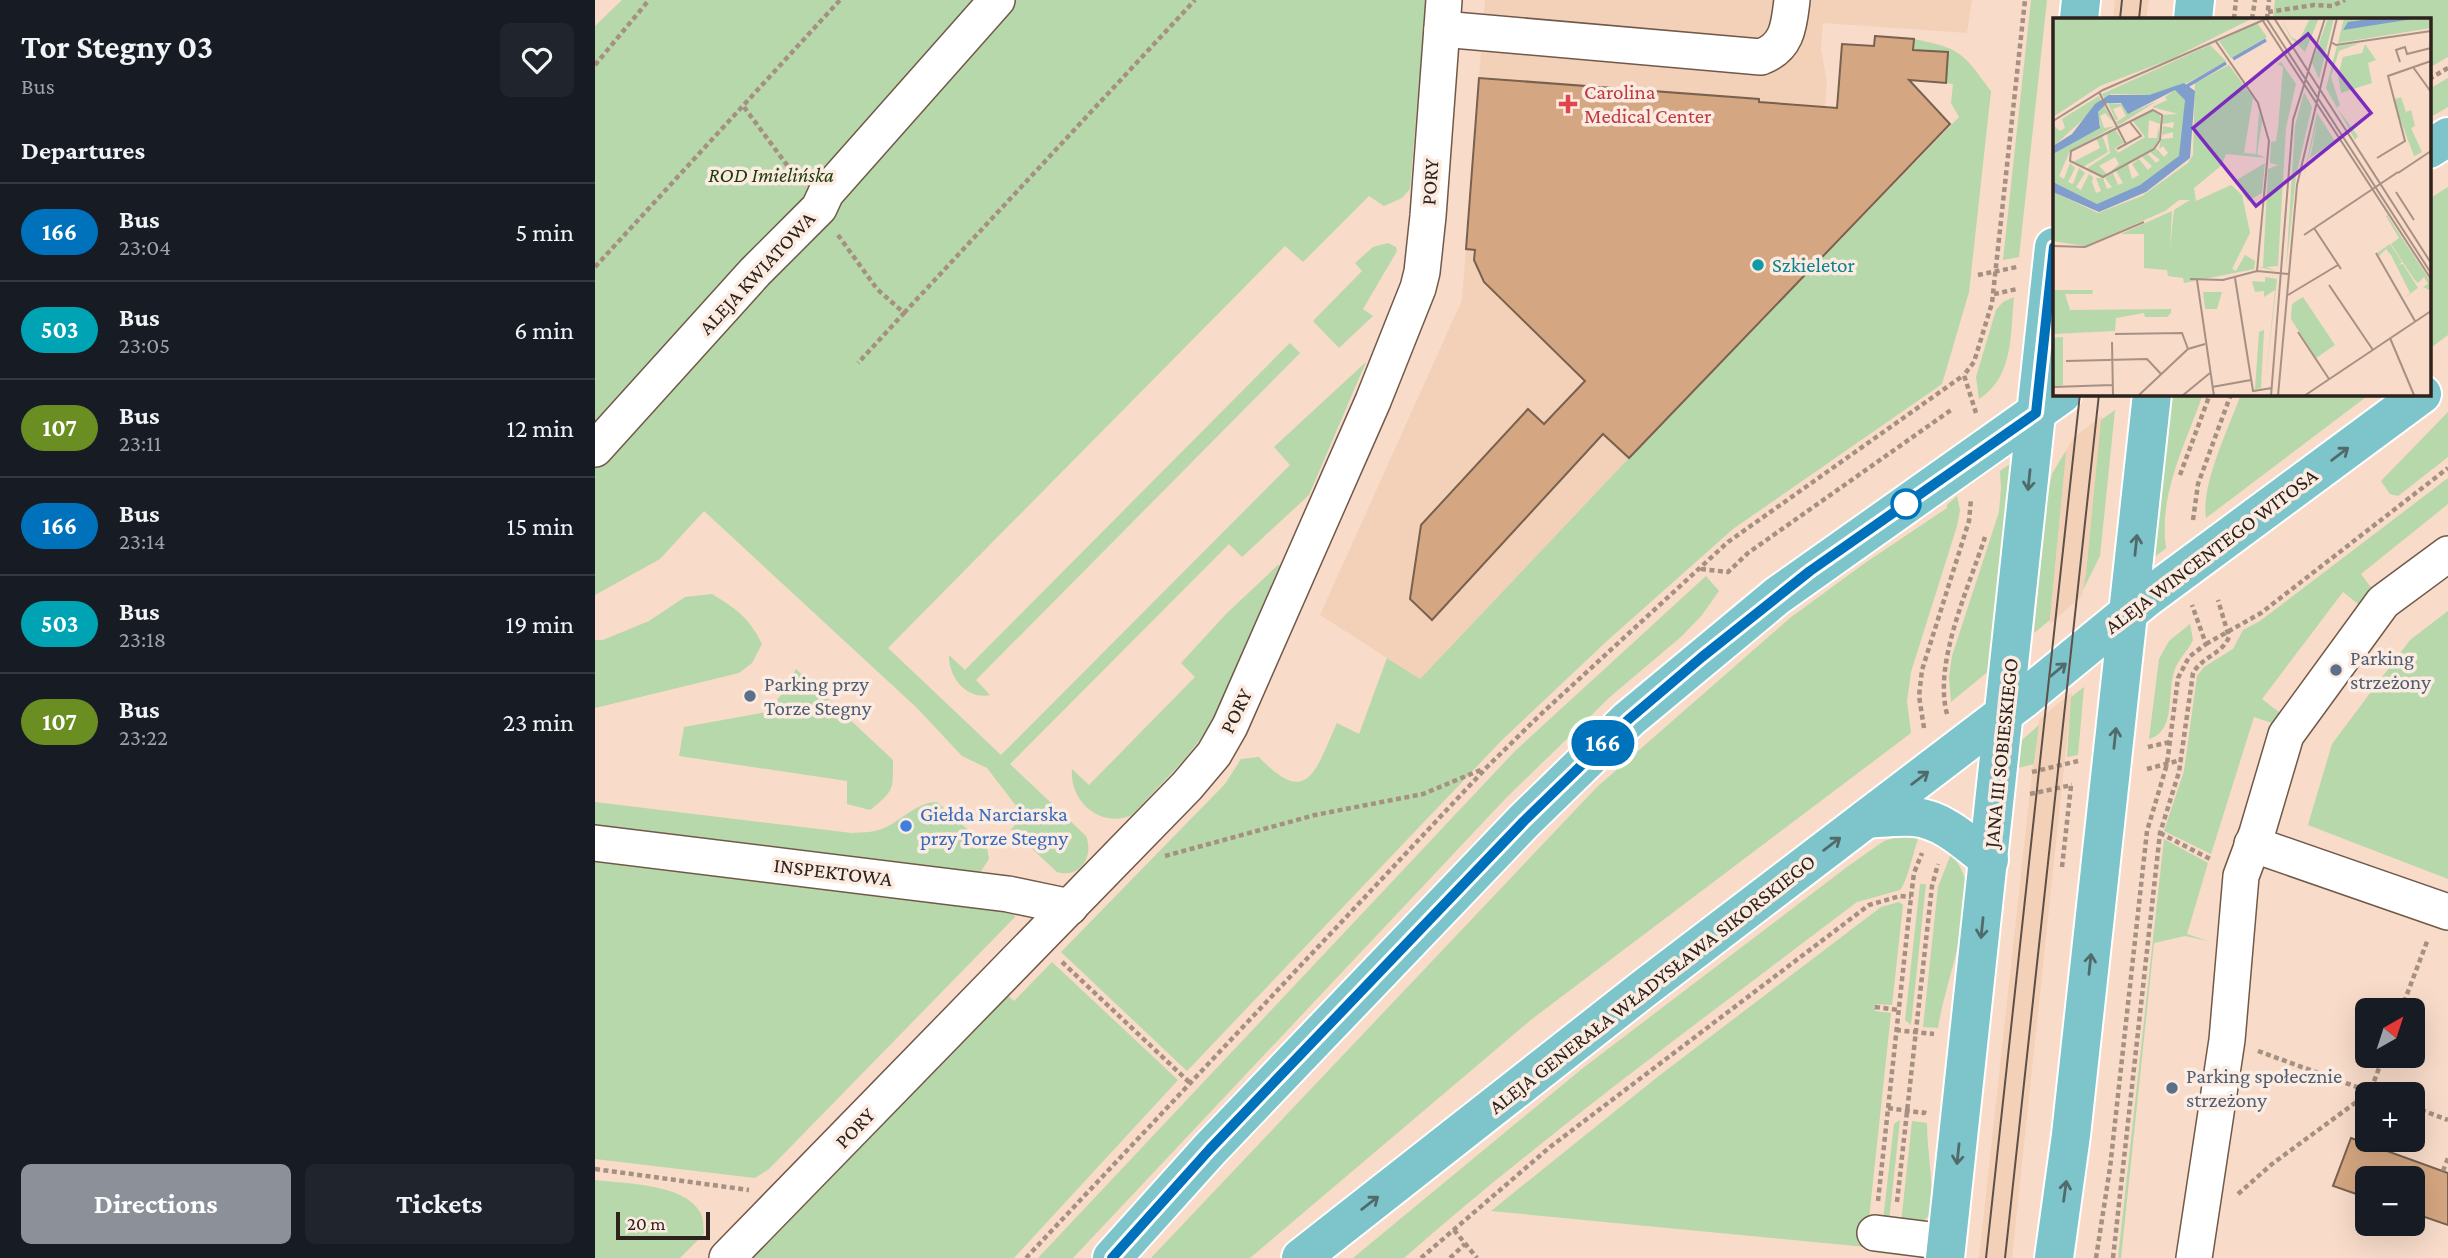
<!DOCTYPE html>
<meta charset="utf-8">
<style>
body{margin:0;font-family:"Crimson Pro",serif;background:#20242c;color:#f1f3f6;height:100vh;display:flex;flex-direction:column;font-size:26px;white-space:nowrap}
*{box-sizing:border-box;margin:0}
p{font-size:23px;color:#9ea1a6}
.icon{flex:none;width:38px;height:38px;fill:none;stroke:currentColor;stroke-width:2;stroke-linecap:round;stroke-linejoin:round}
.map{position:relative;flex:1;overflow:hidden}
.drawer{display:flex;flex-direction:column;background:#171b24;width:595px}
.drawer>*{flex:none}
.badge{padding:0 14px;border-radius:23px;font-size:24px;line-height:46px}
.needle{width:46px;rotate:39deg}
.buttons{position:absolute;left:1760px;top:998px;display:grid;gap:14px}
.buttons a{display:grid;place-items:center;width:70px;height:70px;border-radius:10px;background:#171b24;box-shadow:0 7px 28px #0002;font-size:35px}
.scale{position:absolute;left:21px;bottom:18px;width:94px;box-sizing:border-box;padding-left:7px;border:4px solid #2d231c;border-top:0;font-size:19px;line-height:24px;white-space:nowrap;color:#2d231c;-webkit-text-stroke:5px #fcebe0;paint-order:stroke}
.map>.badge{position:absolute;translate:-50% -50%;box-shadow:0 0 0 4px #fff}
h2{padding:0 21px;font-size:26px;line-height:63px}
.round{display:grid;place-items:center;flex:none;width:74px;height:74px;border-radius:10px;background:#20242c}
.summary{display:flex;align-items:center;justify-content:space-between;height:119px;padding:0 21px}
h1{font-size:33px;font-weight:700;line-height:52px}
.primary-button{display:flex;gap:14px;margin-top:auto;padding:14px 21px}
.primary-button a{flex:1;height:80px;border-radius:10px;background:#8c9099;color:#fff;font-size:28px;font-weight:700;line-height:80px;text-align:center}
.primary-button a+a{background:#20242c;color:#f1f3f6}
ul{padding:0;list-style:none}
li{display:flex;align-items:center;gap:21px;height:98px;padding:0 21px;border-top:2px solid #363941}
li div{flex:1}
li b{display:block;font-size:26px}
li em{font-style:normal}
li .badge{min-width:77px;font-weight:700;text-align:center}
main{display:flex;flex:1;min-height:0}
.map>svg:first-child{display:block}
.built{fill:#f3d1b9}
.green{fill:#b6d8aa}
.building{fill:#d4a681;stroke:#78614f;stroke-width:2}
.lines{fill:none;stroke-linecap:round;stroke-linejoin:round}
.minor-casing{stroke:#715949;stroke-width:38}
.major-casing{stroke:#fff;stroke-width:42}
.path{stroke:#a59082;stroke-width:4.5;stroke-dasharray:5 3.5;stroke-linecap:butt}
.minor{stroke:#fff;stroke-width:35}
.major{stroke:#7ec4cb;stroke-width:38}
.tram{stroke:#5f5047;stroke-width:2}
.oneway{stroke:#516b6b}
.line-casing{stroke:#fff;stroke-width:16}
.line{stroke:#0072bc;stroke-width:10}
.health-dot{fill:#e0444e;stroke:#fcebe0;stroke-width:2.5}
.culture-dot{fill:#0f9aa8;stroke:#fcebe0;stroke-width:2.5}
.stop-dot{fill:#fff;stroke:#0072bc;stroke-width:3.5}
.service-dot{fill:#5c6f8a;stroke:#fcebe0;stroke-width:2.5}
.shop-dot{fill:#3f7fe0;stroke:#fcebe0;stroke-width:2.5}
.labels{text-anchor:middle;stroke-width:7;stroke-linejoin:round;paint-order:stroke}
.health-label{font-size:21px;fill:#be3a42;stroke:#fcebe0;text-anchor:start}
.park-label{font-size:21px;font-style:italic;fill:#1c3c0c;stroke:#fcebe0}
.street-label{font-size:21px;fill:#2d231c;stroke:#fcebe0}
.culture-label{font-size:21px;fill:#0d838f;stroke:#fcebe0;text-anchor:start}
.service-label{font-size:21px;fill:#4e5e75;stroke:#fcebe0;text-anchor:start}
.shop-label{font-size:21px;fill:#366cbe;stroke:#fcebe0;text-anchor:start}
.inset-river{fill:none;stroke:#809ecb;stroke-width:3.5}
.inset-road{fill:none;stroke:#a79184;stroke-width:2}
.view{fill:#7b2cbf;fill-opacity:0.15;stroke:#7b2cbf;stroke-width:3.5}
.inset-edge{fill:none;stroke:#2d231c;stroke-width:3.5}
</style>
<main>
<section class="drawer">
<div class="summary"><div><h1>Tor Stegny 03</h1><p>Bus</p></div><a class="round"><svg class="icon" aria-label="heart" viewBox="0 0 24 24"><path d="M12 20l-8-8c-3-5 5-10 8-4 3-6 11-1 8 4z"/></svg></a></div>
<h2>Departures</h2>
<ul>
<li><span class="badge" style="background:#0072bc;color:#fff">166</span><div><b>Bus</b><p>23:04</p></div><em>5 min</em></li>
<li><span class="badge" style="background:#00a3b4;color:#fff">503</span><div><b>Bus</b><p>23:05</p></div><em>6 min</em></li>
<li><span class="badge" style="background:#6b8e23;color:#fff">107</span><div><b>Bus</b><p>23:11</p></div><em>12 min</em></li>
<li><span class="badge" style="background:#0072bc;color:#fff">166</span><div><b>Bus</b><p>23:14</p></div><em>15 min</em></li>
<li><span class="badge" style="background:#00a3b4;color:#fff">503</span><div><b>Bus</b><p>23:18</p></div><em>19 min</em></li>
<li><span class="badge" style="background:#6b8e23;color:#fff">107</span><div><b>Bus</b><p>23:22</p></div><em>23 min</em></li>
</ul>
<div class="primary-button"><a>Directions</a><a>Tickets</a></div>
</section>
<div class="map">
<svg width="1853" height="1258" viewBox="0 0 1853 1258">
<rect width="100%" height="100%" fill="#f8dbc9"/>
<!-- built -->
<g class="built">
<polygon points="890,0 1377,0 1372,33 1228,23 1226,49 1232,83 1227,139 972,400 1033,459 825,679 725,615 867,300"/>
<polygon points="1520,0 1554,0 1551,19 1518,19"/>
<polygon points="1507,416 1491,574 1487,596 1455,624 1471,453 1470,452 1479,437"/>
<polygon points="1477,692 1417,1258 1384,1258 1438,764 1440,764 1444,720"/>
</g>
<!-- green -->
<g class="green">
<path d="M27 0H831L815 189 807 198 789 206 774 196 708 262 690 246 293 648 406 755 695 465 679 447 771 362 714 495 647 557 634 544 415 764 491 836C499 856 486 879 462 872L416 829 429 816 392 768 367 756 322 708 109 511 65 559 0 595V26Z"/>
<polygon points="1436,0 1452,0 1424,257 1408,260"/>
<polygon points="1680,0 1853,0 1853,57 1834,68 1834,19 1678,19"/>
<path d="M1319 39C1367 49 1367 52 1396 91L1374 292 1347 384 1138 529 1013 640 906 741 592 1071 466 952 630 784 646 759 664 757C714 810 721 768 742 723L764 734 792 658 825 679 1034 458 1364 117 1356 103 1358 84 1351 83 1352 52 1318 50Z"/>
<polygon points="1853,78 1853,107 1834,118 1834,89"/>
<polygon points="1853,187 1853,335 1834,349 1834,199"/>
<polygon points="793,243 801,247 802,251 768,309 778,316 744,348 718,321 767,271 760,263 778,247"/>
<path d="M1419 297C1415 334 1419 377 1384 399L1381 377 1401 310 1408 302Z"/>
<path d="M695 343 705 353 381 680 395 695C372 700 353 677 354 655L370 670Z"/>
<path d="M1576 394H1608C1591 443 1563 495 1571 548L1561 556 1558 554Z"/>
<path d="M1646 394H1775L1611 518C1606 483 1634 428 1646 394Z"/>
<polygon points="1520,410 1505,556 1488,590 1491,574 1506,420"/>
<polygon points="1853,412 1853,457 1803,496 1795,494 1786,481"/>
<polygon points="1470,452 1471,453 1455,620 1439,633 1451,502 1457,474"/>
<polygon points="1415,464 1417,464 1396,669 1356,702 1354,677 1357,656 1404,512 1406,488 1405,471"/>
<polygon points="1853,478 1853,504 1766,574 1780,593 1767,607 1748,592 1667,699 1685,713 1680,724 1659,717 1616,854 1569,831 1589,771 1602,676 1609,667 1638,649 1648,630 1665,621"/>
<polygon points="1362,496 1365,510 1362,526 1316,672 1312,701 1316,733 937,1019 655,1258 556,1258 1002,787 1195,618 1270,563 1352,508 1352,505"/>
<path d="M683 565H685L619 717 604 741 587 762 537 815C506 829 474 801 477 769L494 785 600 677 586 663 631 614Z"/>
<polygon points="1111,576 1124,591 1107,615 1087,636 1016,696 911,798 478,1258 443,1258 920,751"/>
<path d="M117 594C141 609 154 617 167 644L157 663 144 673 0 708V640H8L54 621 90 597Z"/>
<polygon points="1853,611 1853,879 1713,825 1737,744 1815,640"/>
<path d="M1595 624 1598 640C1593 651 1584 658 1580 669 1571 692 1582 731 1554 739L1564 659 1574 641Z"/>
<path d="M201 669 298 760C298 790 299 791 275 810L252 804V781L84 756 89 727 172 712 186 695Z"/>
<polygon points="1489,687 1483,755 1472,757 1476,697"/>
<polygon points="1444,725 1439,764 1423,768 1427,740"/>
<path d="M0 802 257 833C269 832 280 833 291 827 308 819 323 802 342 802L392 847 394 859 386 871 378 873 0 825Z"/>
<path d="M1310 835 1324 836C1319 849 1312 883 1305 890L1262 902C1109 1018 953 1132 809 1258H758L988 1068 1252 867 1289 841Z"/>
<polygon points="1569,839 1613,863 1592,934 1613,941 1590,936 1559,943 1526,1258 1523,1258"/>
<path d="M1356 854C1364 864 1371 875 1371 888 1372 932 1350 984 1343 1028L1328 1027 1343 887Z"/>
<polygon points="0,856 417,910 420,917 174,1169 160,1178 0,1159"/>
<polygon points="1325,884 1331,884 1316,1025 1310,1020"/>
<polygon points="1304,902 1308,905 1297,1005 1281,1004 1280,1011 1296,1013 1271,1247 896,1211 1065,1075 1286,907"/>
<polygon points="457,962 583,1080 419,1258 150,1258 411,994 419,1001"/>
<polygon points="1305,1120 1294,1221 1288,1220 1299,1124"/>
<path d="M1317 1121 1332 1123C1332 1153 1339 1183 1336 1214L1327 1222 1306 1223Z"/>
<path d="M0 1180C30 1184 88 1183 105 1212 109 1218 108 1226 109 1234L85 1258H0Z"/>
</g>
<!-- building -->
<g class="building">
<polygon points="1280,36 1319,39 1318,50 1353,52 1351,83 1314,80 1355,124 1034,458 1008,434 837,620 815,599 826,525 933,409 949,424 990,381 889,282 879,260 880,250 871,249 884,78 1164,99 1164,102 1242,108 1247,44 1279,46"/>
<polygon points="1756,1138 1853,1173 1853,1225 1818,1213 1818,1178 1773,1178 1773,1198 1738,1186"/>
</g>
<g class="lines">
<defs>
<g id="minor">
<path d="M847 29 1166 57C1193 47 1194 25 1197 0"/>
<polyline points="0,449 160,272 224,208 231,193 402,0"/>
<polyline points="0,843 413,894 475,907"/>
<polyline points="1657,844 1853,912"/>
<polyline points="1280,1233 1352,1242"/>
<polyline points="132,1258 592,786 619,754 635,726 778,401 823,288 827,272 833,216 849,0"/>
<polyline points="1599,1258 1632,1040 1646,876 1662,833 1691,735 1788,602 1853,554"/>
</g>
<g id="major">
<polyline points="1484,19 1486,0"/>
<polyline points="1598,19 1600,0"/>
<polyline points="1834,149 1853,137"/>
<path d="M1271 819C1287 818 1304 816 1320 817 1349 820 1372 843 1394 860"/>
<polyline points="517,1258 615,1149 929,821 1034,719 1182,596 1467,394"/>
<polyline points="706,1258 1047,990 1427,700 1550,599 1827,394"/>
<polyline points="1350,1258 1459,247"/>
<polyline points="1459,1258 1476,1135 1557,394"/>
</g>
</defs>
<!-- minor casing -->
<use href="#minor" class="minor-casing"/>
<!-- major casing -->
<use href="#major" class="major-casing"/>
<!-- path -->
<g class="path">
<polyline points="1673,12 1719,5 1737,6 1750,0"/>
<polyline points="1639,19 1641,0"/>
<polyline points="1657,19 1660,0"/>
<polyline points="1672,19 1674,0"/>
<polyline points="0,65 54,0"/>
<polyline points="1834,79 1853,68"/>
<polyline points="149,107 203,180"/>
<polyline points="243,235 282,289 309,313 263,363"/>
<polyline points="0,267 245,0"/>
<polyline points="1383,275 1422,267"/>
<polyline points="1399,294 1422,289"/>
<polyline points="309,313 600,0"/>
<polyline points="1381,413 1369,375 1379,362 1397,303 1430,0"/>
<polyline points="1585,475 1615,394"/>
<polyline points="1598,520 1603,484 1636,394"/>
<polyline points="1106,569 1133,572 1153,553 1356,410"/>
<polyline points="1611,644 1666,613 1853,468"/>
<path d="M1352 714C1338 663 1374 587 1390 537"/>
<polyline points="1329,728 1324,696 1327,670 1374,521 1376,499"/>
<polyline points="1553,747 1575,742"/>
<polyline points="1552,769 1586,760"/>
<polyline points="1437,772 1483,761"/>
<polyline points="1435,794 1477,785"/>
<polyline points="1565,833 1617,860"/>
<polyline points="570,856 720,815 828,794 888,769"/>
<polyline points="1467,867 1476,786"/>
<polyline points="467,962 594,1082"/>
<polyline points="1280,1007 1304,1010"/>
<polyline points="1806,1010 1833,939"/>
<polyline points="1301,1030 1339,1034"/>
<polyline points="1663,1051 1781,1094"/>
<polyline points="1818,1107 1853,1120"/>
<polyline points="1293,1108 1329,1113 1330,1109"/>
<polyline points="1790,1151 1794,1139"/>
<polyline points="0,1169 154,1190"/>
<polyline points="1848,1171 1853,1158"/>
<polyline points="1643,1194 1677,1164 1775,1092 1789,1055"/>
<polyline points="1283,1201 1316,897 1319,873 1327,853"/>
<polyline points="1302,1202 1337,886 1343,864"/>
<polyline points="859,1230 882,1258"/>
<polyline points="431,1258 892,767 945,715 1133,542 1369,375"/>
<polyline points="826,1258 955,1147 1274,905 1305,896 1316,897"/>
<polyline points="855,1258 870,1244"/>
<polyline points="1501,1258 1515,1168 1552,831 1572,764 1583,678 1594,657 1611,644 1597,605"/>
<path d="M1518 1258 1565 833 1584 772 1598 673C1607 657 1627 654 1634 637L1623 600"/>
</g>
<!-- minor -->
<use href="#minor" class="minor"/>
<!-- major -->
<use href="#major" class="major"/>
<!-- tram -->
<g class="tram">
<polyline points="1525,19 1527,0"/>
<polyline points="1544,19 1546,0"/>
<polyline points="1391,1258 1485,394"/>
<polyline points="1410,1258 1504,394"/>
</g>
</g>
<!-- one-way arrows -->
<defs><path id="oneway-shaft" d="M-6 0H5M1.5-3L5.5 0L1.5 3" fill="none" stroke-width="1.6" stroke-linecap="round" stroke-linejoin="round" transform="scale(1.75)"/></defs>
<g class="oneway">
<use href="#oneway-shaft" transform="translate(1745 454) rotate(-37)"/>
<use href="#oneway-shaft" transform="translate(1434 480) rotate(96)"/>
<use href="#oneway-shaft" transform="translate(1541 545) rotate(-84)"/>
<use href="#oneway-shaft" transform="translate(1463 670) rotate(-40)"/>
<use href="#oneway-shaft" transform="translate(1520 738) rotate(-84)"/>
<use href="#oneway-shaft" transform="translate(1325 778) rotate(-37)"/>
<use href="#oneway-shaft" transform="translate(1237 844) rotate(-37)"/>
<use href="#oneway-shaft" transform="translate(1387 928) rotate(96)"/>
<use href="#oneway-shaft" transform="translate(1495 964) rotate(-84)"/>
<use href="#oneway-shaft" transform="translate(1363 1154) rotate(96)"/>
<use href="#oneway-shaft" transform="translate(1470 1191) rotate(-82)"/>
<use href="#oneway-shaft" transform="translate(775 1203) rotate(-38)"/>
</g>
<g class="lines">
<defs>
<polyline id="line" points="517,1258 615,1149 929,821 1034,719 1107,657 1215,571 1441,413 1459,247"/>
</defs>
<!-- line casing -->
<use href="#line" class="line-casing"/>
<!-- line -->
<use href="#line" class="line"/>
</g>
<!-- markers -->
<path class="health-dot" d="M969.5 93.5h7v7h7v7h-7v7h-7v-7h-7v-7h7z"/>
<circle class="culture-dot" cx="1163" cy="265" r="7"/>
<circle class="stop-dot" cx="1311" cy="504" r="14"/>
<g class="service-dot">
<circle cx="1741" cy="670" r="7"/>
<circle cx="155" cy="696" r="7"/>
<circle cx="1577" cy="1088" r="7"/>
</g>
<circle class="shop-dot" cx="311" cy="826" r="7"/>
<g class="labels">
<!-- health labels -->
<g class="health-label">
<text x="989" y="99">Carolina<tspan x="989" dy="24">Medical Center</tspan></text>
</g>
<!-- park labels -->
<g class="park-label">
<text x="176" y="182">ROD Imielińska</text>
</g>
<!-- street labels -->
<g class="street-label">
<text transform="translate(835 182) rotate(-86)" y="7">PORY</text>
<text transform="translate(162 273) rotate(-47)" y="7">ALEJA KWIATOWA</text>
<text transform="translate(1616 551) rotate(-37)" y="7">ALEJA WINCENTEGO WITOSA</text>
<text transform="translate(641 711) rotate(-64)" y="7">PORY</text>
<text transform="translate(1406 753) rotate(-84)" y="7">JANA III SOBIESKIEGO</text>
<text transform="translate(238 872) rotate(7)" y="7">INSPEKTOWA</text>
<text transform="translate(1057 984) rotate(-38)" y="7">ALEJA GENERAŁA WŁADYSŁAWA SIKORSKIEGO</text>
<text transform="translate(260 1128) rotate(-46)" y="7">PORY</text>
</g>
<!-- culture labels -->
<g class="culture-label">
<text x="1177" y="272">Szkieletor</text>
</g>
<!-- service labels -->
<g class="service-label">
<text x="1755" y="665">Parking<tspan x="1755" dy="24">strzeżony</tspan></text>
<text x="169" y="691">Parking przy<tspan x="169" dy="24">Torze Stegny</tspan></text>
<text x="1591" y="1083">Parking społecznie<tspan x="1591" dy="24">strzeżony</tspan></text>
</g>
<!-- shop labels -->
<g class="shop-label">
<text x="325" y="821">Giełda Narciarska<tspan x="325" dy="24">przy Torze Stegny</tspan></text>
</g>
</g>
<!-- overview -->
<g transform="translate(1458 18)">
<rect width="378" height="378" fill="#f8dbc9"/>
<path d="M0 0H200L118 41 47 68 0 99ZM228 0 238 19 246 23 257 0H266L252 34 237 19ZM275 0H281L266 61 259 45ZM291 0H378V10L285 25ZM204 5 214 19 178 40 166 23ZM307 25 286 33 278 59 287 87 284 90 305 118 302 122 273 70 284 28ZM312 26 323 42 315 45 319 65 288 75 285 58 290 39 309 35ZM157 27 173 43 136 64 96 77 58 76 52 81 49 76ZM228 44 243 66 233 110 225 248 213 249 223 253 206 249H210L215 151 225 147 217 145 218 124 223 123 225 110 230 49 224 46ZM176 47 200 80 191 135 203 136 206 93 209 104 204 136 213 140 173 136 169 147 141 170 143 183 178 167 189 177 197 215 179 251 183 253 192 237 202 243 201 251 131 265 130 260 115 258 114 252 91 250V216H68L119 193 117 230 121 192 137 182H126L112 193 32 228 0 223V174L45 195 89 178 135 145 140 137 142 65ZM122 72 132 81 131 114 128 136 116 147 87 167 44 186 0 164V136L48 107 44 96 51 87 60 104 52 95 47 98 51 110 62 108 17 133 6 158 11 161 17 145 22 150 15 164 20 166 26 150 32 155 23 169 28 172 36 156 40 159 39 164 43 175 48 173 43 160H50L54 171 59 169 52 160 60 155 65 167 70 165 63 153 75 146 79 161 86 157 79 146 86 141 95 152 99 148 89 139 95 136 103 145 107 142 97 134 104 131 111 139 115 135 110 128 106 131 108 121 120 120V114L109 117 110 108 120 110 121 104 109 106V97L125 96 99 89 114 82 112 79ZM251 74 259 89 243 158 233 252 242 108ZM46 78 49 84 2 127 0 107 7 113 12 110 9 101ZM348 79 353 94 358 92 362 108 358 110 369 134 361 138 340 82ZM104 83 66 107 63 104 73 98 68 88 60 91 65 101 63 103 55 85 68 86 77 95ZM102 92 107 97V106L96 102 95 120H104L106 107V121L101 130 56 155 66 146 62 139 46 148 54 156 50 158 33 151 57 135 54 116 62 111 71 125 62 130 65 135 92 119 80 103ZM264 95 282 123 257 140 265 101 250 161ZM49 117 55 134 30 149 20 144 47 130 44 122 36 124ZM212 145 209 175 195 183 182 163ZM333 198 334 197 378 264V273L370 269 375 266 371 259 365 265 361 261 338 226 346 220ZM337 226 349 244 345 247 350 246 365 270 351 280 357 275 338 237 333 231 326 238 324 235ZM212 259 224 261 212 368 222 272 211 279V273L202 274 199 263 212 264ZM0 272H40L39 276H12L17 292 118 291V295L114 299H92L91 295 63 300 62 313 0 316ZM150 274H169L164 291H152ZM250 279 282 327 263 340 238 301 239 286ZM211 312 208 370 202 371 206 314ZM10 319V367L0 368V320Z" fill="#b6d8aa"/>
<path d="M324 0H366L290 12 295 4ZM131 65 142 73 137 140 93 174 46 194 0 174V164L44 186 87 167 126 138 132 82 122 72 75 96 68 85H54L45 94 47 110 0 136V128L19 116 42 86 56 77H96Z" fill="#809ecb"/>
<path class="inset-river" d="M180 41 213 22M134 68 173 45"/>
<path class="inset-road" d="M208 0 378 261M213 0 378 255M221 0 378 245M162 22 205 85 216 123 204 253M278 24 283 27 378 13M347 44 343 32 352 29 354 36 378 30M360 49 378 74M46 74 73 126M100 92 109 97 107 122 101 131 50 159 17 143 18 133ZM0 103 50 72 215 0M64 131 88 118 77 104M324 140 352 123 335 58 378 43M345 155 378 133M343 174 361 202M261 210 288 251M251 217 345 154M0 228 32 229 91 204M323 235 362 303M182 260 200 373 219 370M137 261 170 262 204 253 236 256M144 262 161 378M276 267 320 332M235 277 285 247M245 314 276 361M62 316 129 315 135 331M337 320 361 377M59 324 60 378M13 343 94 341 108 356M0 369 59 367M159 369 198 362M85 378 135 331 152 326M129 378 157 355M218 378 240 102 272 0M225 378 244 167 284 0M251 378 378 293"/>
<path class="view" d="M255 16 318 95 203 188 140 110Z"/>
<rect width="378" height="378" class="inset-edge"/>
</g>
</svg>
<div class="buttons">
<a><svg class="needle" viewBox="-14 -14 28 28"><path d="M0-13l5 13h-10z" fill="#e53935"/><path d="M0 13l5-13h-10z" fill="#9ea1a6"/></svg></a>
<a>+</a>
<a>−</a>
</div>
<div class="scale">20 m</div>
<b class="badge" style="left:1008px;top:743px;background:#0072bc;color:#fff">166</b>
</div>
</main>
